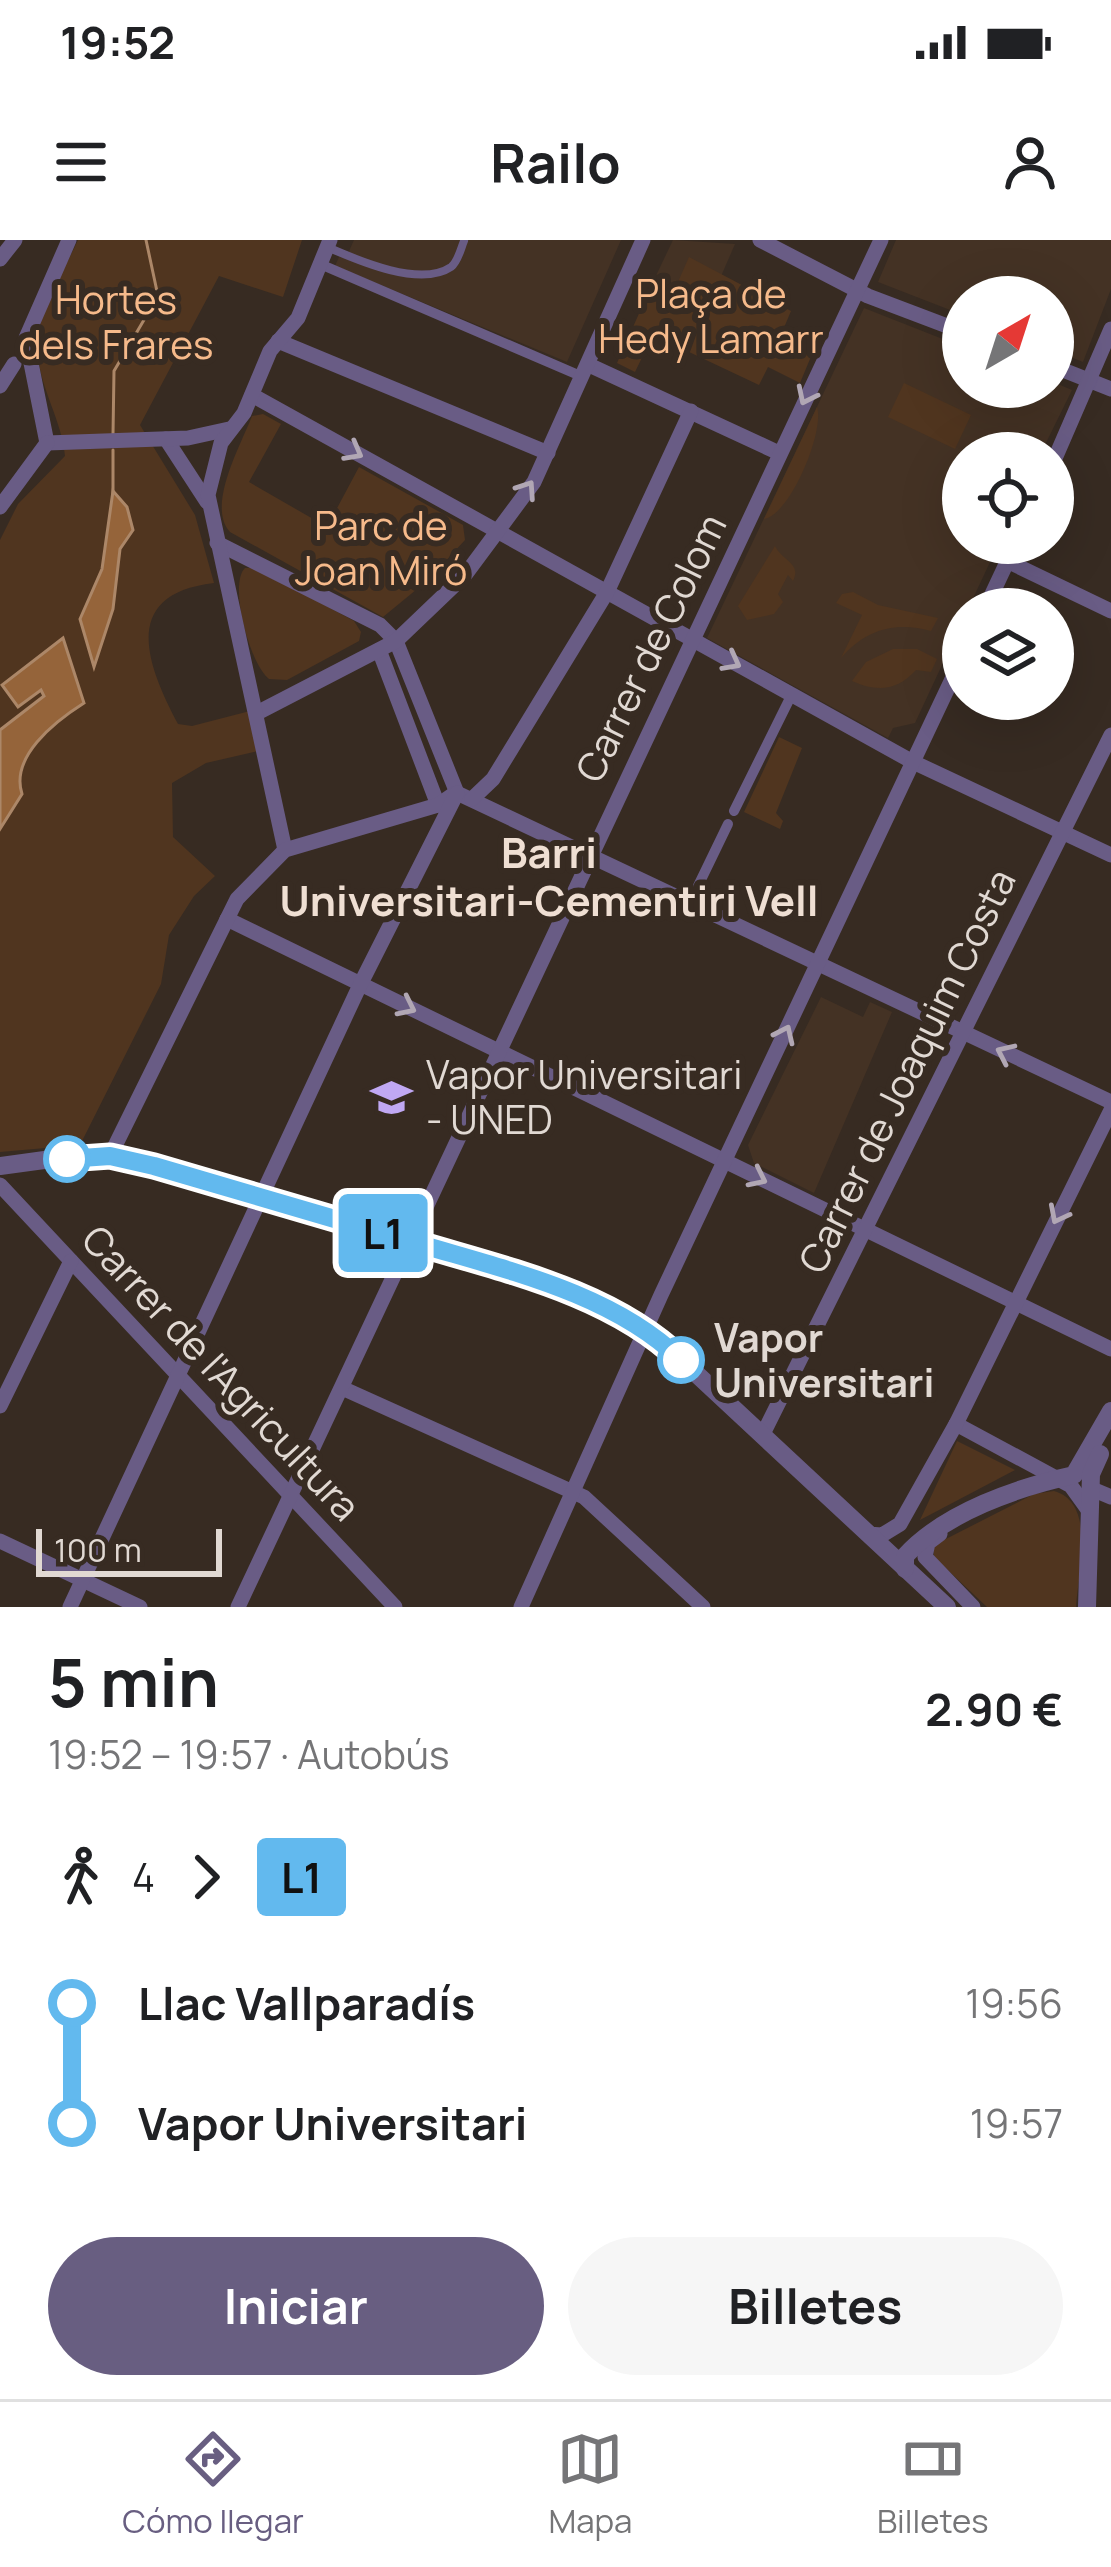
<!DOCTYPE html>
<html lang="es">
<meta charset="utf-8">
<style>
body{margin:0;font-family:Manrope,sans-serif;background:#f6f6f6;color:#202124;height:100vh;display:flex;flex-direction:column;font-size:45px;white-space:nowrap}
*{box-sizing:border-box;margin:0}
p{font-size:39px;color:#757577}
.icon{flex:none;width:66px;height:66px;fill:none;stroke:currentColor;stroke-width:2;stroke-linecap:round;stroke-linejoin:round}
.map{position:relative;height:1367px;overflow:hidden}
.panel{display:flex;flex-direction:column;background:#fff;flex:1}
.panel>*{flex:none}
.badge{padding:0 24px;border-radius:9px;font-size:42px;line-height:78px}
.needle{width:78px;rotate:39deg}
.tools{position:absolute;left:942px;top:36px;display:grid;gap:24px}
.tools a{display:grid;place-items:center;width:132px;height:132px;border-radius:50%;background:#fff;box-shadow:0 12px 48px #0002;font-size:60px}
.scale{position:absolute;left:36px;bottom:30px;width:186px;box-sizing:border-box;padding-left:12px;border:6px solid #e1d9d3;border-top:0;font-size:33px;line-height:42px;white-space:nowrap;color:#e1d9d3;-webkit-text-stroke:9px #372b22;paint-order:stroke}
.map>.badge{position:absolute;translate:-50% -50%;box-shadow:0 0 0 6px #fff}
.legs{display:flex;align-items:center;gap:18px;height:132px;padding:0 48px;font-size:39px}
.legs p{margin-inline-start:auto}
.head{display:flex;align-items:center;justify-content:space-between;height:204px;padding:0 48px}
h1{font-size:66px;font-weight:700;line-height:90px}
.cta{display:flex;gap:24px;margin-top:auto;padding:24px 48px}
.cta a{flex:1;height:138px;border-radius:72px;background:#685e81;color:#fff;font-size:48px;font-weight:700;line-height:138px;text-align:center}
.cta a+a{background:#f6f6f6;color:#202124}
ul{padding:0 48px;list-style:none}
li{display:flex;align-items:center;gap:42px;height:120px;font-size:45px}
li i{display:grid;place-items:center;width:18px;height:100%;margin:0 15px;background:currentColor}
li i::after{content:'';width:30px;height:30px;margin:-15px;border:9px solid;border-radius:50%;background:#fff}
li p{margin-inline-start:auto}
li:first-child i{background:linear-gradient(#0000 50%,currentColor 0)}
li:last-child i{background:linear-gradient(currentColor 50%,#0000 0)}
.status{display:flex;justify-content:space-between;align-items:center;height:84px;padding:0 60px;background:#fff;direction:ltr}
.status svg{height:33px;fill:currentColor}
header{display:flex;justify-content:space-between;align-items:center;height:156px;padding:0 48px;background:#fff;font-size:54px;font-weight:700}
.dock{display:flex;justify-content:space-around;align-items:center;height:168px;border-top:3px solid #e0e0e0;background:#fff;font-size:33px;color:#757577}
.dock a{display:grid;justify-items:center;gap:6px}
.dock .active{color:#685e81}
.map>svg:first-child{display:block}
.built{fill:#443224}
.green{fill:#50351f}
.water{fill:#95643a;stroke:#ac8768;stroke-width:3}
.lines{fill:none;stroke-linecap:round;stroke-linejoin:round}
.stream{stroke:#ac8768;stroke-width:3}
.service{stroke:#695c85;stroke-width:8}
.pedestrian{stroke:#695c85;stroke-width:10}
.minor{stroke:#695c85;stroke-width:15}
.tertiary{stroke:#695c85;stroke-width:18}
.oneway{stroke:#b1a7b4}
.line-1-casing{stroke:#fff;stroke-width:27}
.line-1{stroke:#62b9ee;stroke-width:18}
.stop-1-dot{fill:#fff;stroke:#62b9ee;stroke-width:6}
.labels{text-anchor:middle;stroke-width:12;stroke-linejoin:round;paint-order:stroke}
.park-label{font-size:39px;fill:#f6ba8b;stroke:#372b22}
.street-label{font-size:39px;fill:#e1d9d3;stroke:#372b22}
.poi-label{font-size:39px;fill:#e1d9d3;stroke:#372b22;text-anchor:start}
.stop-label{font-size:39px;font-weight:bold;fill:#e1d9d3;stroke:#372b22;text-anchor:start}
.neighbourhood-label{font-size:42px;font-weight:bold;fill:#efdfd3;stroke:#372b22}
</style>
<div class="status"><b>19:52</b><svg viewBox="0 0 49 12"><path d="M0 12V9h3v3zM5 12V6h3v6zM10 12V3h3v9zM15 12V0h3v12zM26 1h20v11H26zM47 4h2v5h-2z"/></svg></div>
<header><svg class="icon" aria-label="menu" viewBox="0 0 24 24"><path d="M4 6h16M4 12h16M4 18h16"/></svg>Railo<svg class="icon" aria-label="person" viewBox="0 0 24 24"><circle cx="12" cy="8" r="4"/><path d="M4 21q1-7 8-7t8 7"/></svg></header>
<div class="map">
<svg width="1111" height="1367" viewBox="0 0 1111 1367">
<rect width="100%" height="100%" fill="#372b22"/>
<!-- built -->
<g class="built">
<polygon points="354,0 621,0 567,122 335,26 339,17 346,18"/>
<polygon points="673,0 735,4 722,34 703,56 653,42"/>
<polygon points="896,0 1111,0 1111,49 1083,122 1053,110 1053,57 963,57 963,75 878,42"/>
<polygon points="864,68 963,107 963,147 1053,147 1053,142 1072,150 1041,213 963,213 963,303 999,303 968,369 963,369 963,380 915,483 893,488 888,498 707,398"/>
<polygon points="821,757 863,777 870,762 892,772 814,953 754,923 748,905"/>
</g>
<!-- green -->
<g class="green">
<path d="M78 0H302L283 57 219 36 140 185 195 275 214 343C121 354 145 422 178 484L192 486 250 471 258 511 206 523 172 543 173 597 215 636 194 656 169 695 161 744 80 905 0 912V300L18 264 65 216C62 181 41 150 38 116 33 76 62 35 78 0Z"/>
<polygon points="689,17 791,71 783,90 815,107 800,143 768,127 759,145 653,95 635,132 617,123 653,42 674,51"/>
<polygon points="904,143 971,175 955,209 888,177"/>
<path d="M817 167C825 191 790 275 764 279Z"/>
<path d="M263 174 281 184 249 242 327 287 359 227 463 285 465 300 428 340 383 377 230 292C206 266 241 205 252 176Z"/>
<path d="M775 306C782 321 802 323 793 341L788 335 778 354 783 362 774 374 747 380 738 366Z"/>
<path d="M245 328H256L354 381 361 392 359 401 287 440 269 439C250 425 228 344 245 328Z"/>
<path d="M853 352 878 365 938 378 931 391C895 381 865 390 841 418L862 375 836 363 842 354Z"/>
<path d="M893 409H917L937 419 931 432 916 430C897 451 877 452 852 441L866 422Z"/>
<polygon points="779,497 802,508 776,573 783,581 780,589 744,572"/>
<polygon points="957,1201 1015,1230 920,1280"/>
<path d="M1054 1251C1097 1263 1078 1333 1076 1367H987L934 1317V1306L942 1301 1034 1254Z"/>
</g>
<!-- water -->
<g class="water">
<polygon points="113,251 127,267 133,290 120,309 113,369 94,427 80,379 102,329"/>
<path d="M63 398 84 463C54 482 10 517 22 554L0 589V490L44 456 41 450 18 467 2 445Z"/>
</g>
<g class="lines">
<!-- stream -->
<g class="stream">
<polyline points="113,194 114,131 158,56 146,0"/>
<polyline points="113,210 113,254"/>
</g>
<!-- service -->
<path class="service" d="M327 7C357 20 420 48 451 27 458 22 461 8 464 1"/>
<!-- pedestrian -->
<g class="pedestrian">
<polyline points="320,24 583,137"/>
<polyline points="734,571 792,454"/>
<polyline points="698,646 728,584"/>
</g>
<!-- minor -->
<g class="minor">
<polyline points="760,0 868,56 963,92"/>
<polyline points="0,19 15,0"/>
<polyline points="278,101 548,213"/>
<polyline points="589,125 779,213"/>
<polyline points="1053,126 1111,149"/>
<polyline points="0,146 14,124"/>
<polyline points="252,155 913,522 1111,615"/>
<polyline points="166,199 207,262"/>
<polyline points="47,203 26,98 69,0"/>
<polyline points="47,203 188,198 229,189"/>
<polyline points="1053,223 1111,89"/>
<polyline points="0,267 47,203"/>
<polyline points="217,303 380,385 396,401 457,553"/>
<polyline points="1007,321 1111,371"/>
<polyline points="985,369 1016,303"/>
<polyline points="379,410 438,565"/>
<polyline points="257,473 396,401 465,335 534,242 643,0"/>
<polyline points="457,553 1111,862"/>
<polyline points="472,559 493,539 607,352 691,171"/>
<polyline points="285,610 208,255 221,203 244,173 270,111 298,78 330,0"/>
<polyline points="227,679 1111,1109"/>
<polyline points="110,916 237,659 285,610 438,565 454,554"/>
<polyline points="0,945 395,1367"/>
<polyline points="342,1148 584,1257 703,1367"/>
<polyline points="0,1166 71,1021"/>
<polyline points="956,1184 1071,1246 1089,1271"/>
<polyline points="762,1196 1111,495"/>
<polyline points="1092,1249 1111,1257"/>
<polyline points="867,1294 882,1295 900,1284 956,1184 1111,870"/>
<polyline points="940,1294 928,1303 925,1317 973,1367"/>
<polyline points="0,1301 140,1367"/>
<polyline points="70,1367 360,745 457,553"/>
<polyline points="238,1367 881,0"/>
<polyline points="521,1367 661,1055 963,416"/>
</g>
<!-- tertiary -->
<g class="tertiary">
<polyline points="0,926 88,914 154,926 439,1009 570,1054 648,1091 674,1113 947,1367"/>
<path d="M905 1329V1316C945 1272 1019 1247 1074 1235L1111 1171"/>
<polyline points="1087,1367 1091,1234 1100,1214"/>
</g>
</g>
<!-- one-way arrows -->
<defs><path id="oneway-chevron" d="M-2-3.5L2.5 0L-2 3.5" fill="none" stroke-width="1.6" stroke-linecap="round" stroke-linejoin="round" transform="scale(3)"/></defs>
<g class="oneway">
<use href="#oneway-chevron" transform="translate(806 156) rotate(116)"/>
<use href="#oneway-chevron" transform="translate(354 212) rotate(29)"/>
<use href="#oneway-chevron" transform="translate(527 249) rotate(-56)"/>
<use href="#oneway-chevron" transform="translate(732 422) rotate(28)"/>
<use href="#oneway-chevron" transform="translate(407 767) rotate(26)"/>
<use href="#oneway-chevron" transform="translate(785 794) rotate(-65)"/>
<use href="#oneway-chevron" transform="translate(1005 813) rotate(-155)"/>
<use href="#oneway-chevron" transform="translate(758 938) rotate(26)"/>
<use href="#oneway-chevron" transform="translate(1058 975) rotate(117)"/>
</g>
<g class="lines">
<defs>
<path id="line-1" d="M67 919 110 916 154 926C237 950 320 974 403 999 496 1028 609 1050 681 1120"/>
</defs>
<!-- line-1 casing -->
<use href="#line-1" class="line-1-casing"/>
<!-- line-1 -->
<use href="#line-1" class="line-1"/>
</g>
<!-- icons -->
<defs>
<symbol id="university-bare" viewBox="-9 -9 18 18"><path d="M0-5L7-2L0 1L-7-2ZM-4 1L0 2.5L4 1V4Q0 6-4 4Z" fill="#c0a8f3" stroke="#372b22" stroke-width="2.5" paint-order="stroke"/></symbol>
</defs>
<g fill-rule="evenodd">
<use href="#university-bare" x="362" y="828" width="59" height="59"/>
</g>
<!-- markers -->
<g class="stop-1-dot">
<circle cx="67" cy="919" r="21"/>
<circle cx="681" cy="1120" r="21"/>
</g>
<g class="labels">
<!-- park labels -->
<g class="park-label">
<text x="711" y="68">Plaça de<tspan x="711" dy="45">Hedy Lamarr</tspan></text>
<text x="116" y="74">Hortes<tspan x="116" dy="45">dels Frares</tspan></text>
<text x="381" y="300">Parc de<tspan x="381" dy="45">Joan Miró</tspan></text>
</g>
<!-- street labels -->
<g class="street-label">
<text transform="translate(651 408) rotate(-64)" y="14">Carrer de Colom</text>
<text transform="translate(907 831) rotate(-64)" y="14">Carrer de Joaquim Costa</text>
<text transform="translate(221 1133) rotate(47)" y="14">Carrer de l'Agricultura</text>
</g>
<!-- poi labels -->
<g class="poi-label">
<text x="426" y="849">Vapor Universitari<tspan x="426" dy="45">- UNED</tspan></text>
</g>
<!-- stop labels -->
<g class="stop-label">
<text x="714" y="1112">Vapor<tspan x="714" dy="45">Universitari</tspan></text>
</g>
<!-- neighbourhood labels -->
<g class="neighbourhood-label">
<text x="549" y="628">Barri<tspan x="549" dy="48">Universitari-Cementiri Vell</tspan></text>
</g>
</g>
</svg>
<div class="tools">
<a><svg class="needle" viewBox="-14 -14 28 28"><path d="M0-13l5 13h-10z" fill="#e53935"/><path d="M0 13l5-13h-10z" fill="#757577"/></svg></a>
<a><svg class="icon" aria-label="locate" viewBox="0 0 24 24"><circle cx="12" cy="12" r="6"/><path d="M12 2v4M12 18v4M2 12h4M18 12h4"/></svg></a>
<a><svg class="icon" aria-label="layers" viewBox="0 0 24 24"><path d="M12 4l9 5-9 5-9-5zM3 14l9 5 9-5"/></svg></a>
</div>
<div class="scale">100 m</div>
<b class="badge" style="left:383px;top:993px;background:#62b9ee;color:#111">L1</b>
</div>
<section class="panel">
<div class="head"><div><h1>5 min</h1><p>19:52 – 19:57 · Autobús</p></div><b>2.90 €</b></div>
<div class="legs"><svg class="icon" aria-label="walk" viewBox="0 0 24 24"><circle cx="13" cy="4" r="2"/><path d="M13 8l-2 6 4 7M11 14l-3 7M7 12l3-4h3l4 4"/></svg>4<svg class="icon" aria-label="forward" viewBox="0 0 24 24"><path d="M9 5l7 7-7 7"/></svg><b class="badge" style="background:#62b9ee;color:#111">L1</b></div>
<ul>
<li><i style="color:#62b9ee"></i><b>Llac Vallparadís</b><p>19:56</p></li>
<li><i style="color:#62b9ee"></i><b>Vapor Universitari</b><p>19:57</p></li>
</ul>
<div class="cta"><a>Iniciar</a><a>Billetes</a></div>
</section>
<nav class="dock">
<a class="active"><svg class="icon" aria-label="directions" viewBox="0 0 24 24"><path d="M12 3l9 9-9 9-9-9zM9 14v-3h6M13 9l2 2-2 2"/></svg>Cómo llegar</a>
<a><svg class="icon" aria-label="map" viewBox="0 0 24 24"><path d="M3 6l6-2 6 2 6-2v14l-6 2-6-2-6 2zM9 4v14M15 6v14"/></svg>Mapa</a>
<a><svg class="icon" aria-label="tickets" viewBox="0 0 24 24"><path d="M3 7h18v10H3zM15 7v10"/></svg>Billetes</a>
</nav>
